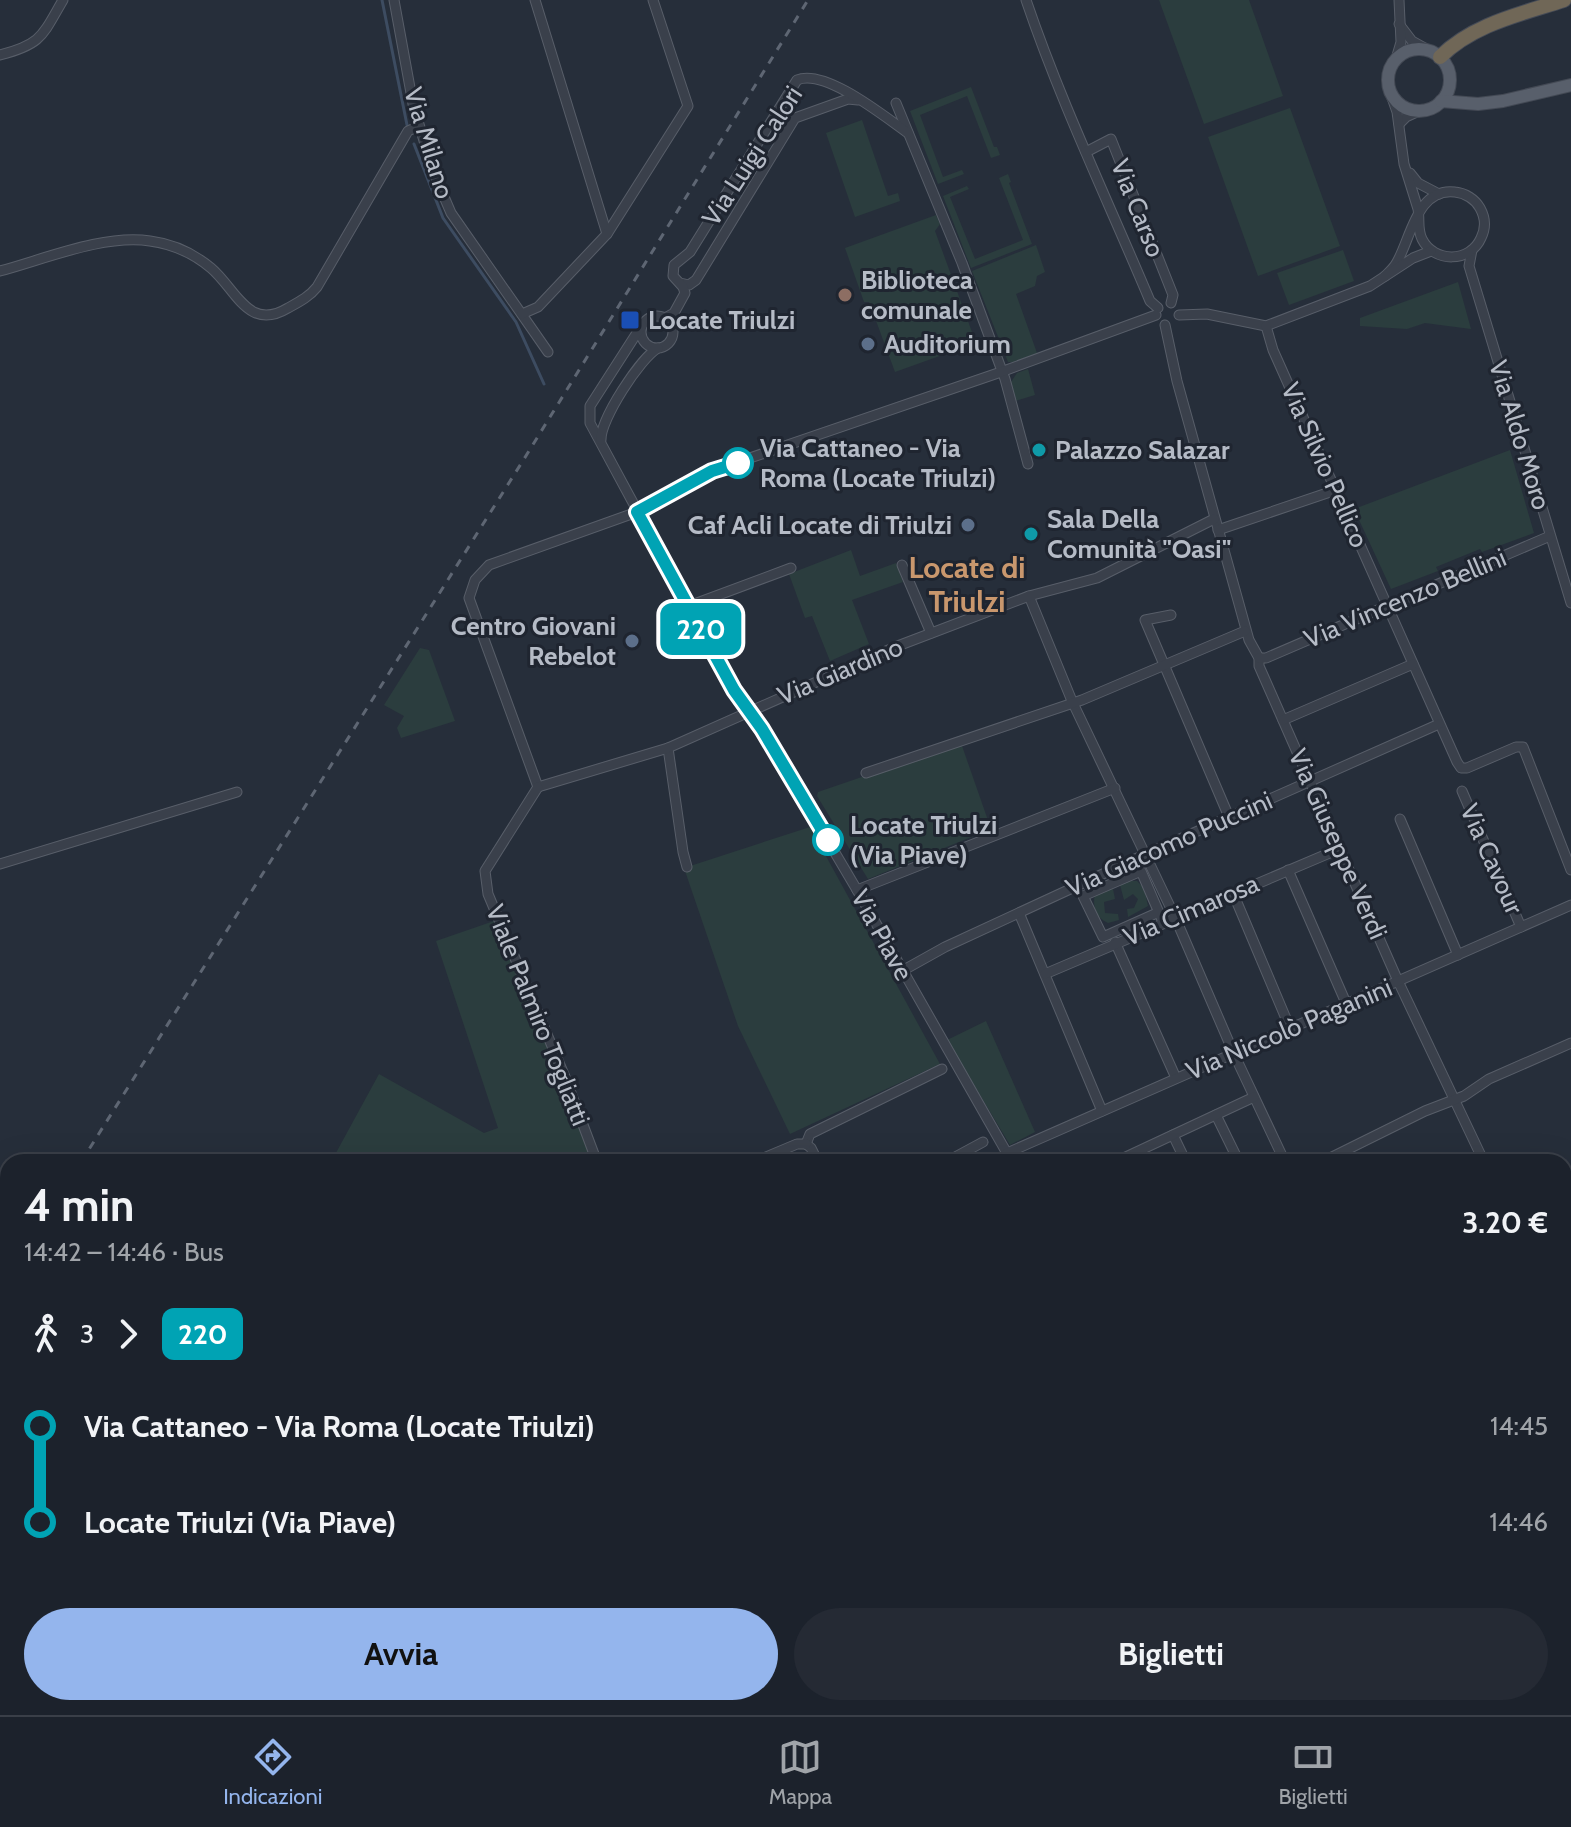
<!DOCTYPE html>
<html lang="it">
<meta charset="utf-8">
<style>
body{margin:0;font-family:Cabin,sans-serif;background:#252a34;color:#f1f3f6;height:100vh;display:flex;flex-direction:column;font-size:30px;white-space:nowrap}
*{box-sizing:border-box;margin:0}
p{font-size:26px;color:#a0a4a9}
.icon{flex:none;width:44px;height:44px;fill:none;stroke:currentColor;stroke-width:2;stroke-linecap:round;stroke-linejoin:round}
.map{position:relative;flex:1;overflow:hidden}
.drawer{position:absolute;left:0px;top:1154px;width:1572px;height:562px;display:flex;flex-direction:column;background:#1c222c;border-radius:24px 24px 0 0;box-shadow:0 8px 32px #0002,0 0 0 2px #3a3f48}
.drawer>*{flex:none}
.badge{padding:0 16px;border-radius:12px;font-size:28px;line-height:52px}
.map>.badge{position:absolute;translate:-50% -50%;box-shadow:0 0 0 4px #fff}
.legs{display:flex;align-items:center;gap:12px;height:88px;padding:0 24px;font-size:26px}
.legs p{margin-inline-start:auto}
.summary{display:flex;align-items:center;justify-content:space-between;height:136px;padding:0 24px}
h1{font-size:44px;font-weight:700;line-height:60px}
.cta{display:flex;gap:16px;margin-top:auto;padding:16px 24px}
.cta a{flex:1;height:92px;border-radius:48px;background:#94b5ed;color:#111;font-size:32px;font-weight:700;line-height:92px;text-align:center}
.cta a+a{background:#252a34;color:#f1f3f6}
ul{padding:0 24px;list-style:none}
li{display:flex;align-items:center;gap:28px;height:96px;font-size:30px}
li i{display:grid;place-items:center;width:12px;height:100%;margin:0 10px;background:currentColor}
li i::after{content:'';width:20px;height:20px;margin:-10px;border:6px solid;border-radius:50%;background:#1c222c}
li p{margin-inline-start:auto}
li:first-child i{background:linear-gradient(#0000 50%,currentColor 0)}
li:last-child i{background:linear-gradient(currentColor 50%,#0000 0)}
.menu{display:flex;justify-content:space-around;align-items:center;height:112px;border-top:2px solid #3a3f48;background:#1c222c;font-size:22px;color:#a0a4a9}
.menu a{display:grid;justify-items:center;gap:4px}
.menu .current{color:#94b5ed}
.map>svg:first-child{display:block}
.green{fill:#2b3d3e}
.lines{fill:none;stroke-linecap:round;stroke-linejoin:round}
.stream{stroke:#3d4c61;stroke-width:3}
.minor-casing{stroke:#585e69;stroke-width:11}
.major-casing{stroke:#434954;stroke-width:14}
.highway-casing{stroke:#454b56;stroke-width:16}
.minor{stroke:#3a404b;stroke-width:9}
.major{stroke:#585f6b;stroke-width:12}
.highway{stroke:#706757;stroke-width:14}
.rail{stroke:#5e6673;stroke-width:3;stroke-dasharray:8 8;stroke-linecap:butt}
.line-1-casing{stroke:#fff;stroke-width:18}
.line-1{stroke:#00a3b4;stroke-width:12}
.education-dot{fill:#8d6e63;stroke:#1f2530;stroke-width:3}
.transit-dot{fill:#1a4fb4;stroke:#1f2530;stroke-width:3}
.service-dot{fill:#5c6f8a;stroke:#1f2530;stroke-width:3}
.culture-dot{fill:#0f9aa8;stroke:#1f2530;stroke-width:3}
.stop-1-dot{fill:#fff;stroke:#00a3b4;stroke-width:4}
.labels{text-anchor:middle;stroke-width:6;stroke-linejoin:round;paint-order:stroke}
.street-label{font-size:26px;fill:#b5bbc6;stroke:#1f2530}
.poi-label{font-size:26px;font-weight:bold;fill:#b5bbc6;stroke:#1f2530;text-anchor:start}
.stop-label{font-size:26px;font-weight:bold;fill:#b5bbc6;stroke:#1f2530;text-anchor:start}
.quarter-label{font-size:30px;font-weight:bold;fill:#c9976d;stroke:#1f2530}
</style>
<div class="map">
<svg width="1571" height="1715" viewBox="0 0 1571 1715">
<rect width="100%" height="100%" fill="#262e3a"/>
<!-- green -->
<g class="green">
<polygon points="1159,0 1249,0 1283,96 1204,124"/>
<polygon points="971,87 994,147 997,147 1000,155 991,158 967,96 920,115 943,177 962,170 964,174 938,184 910,111"/>
<polygon points="1290,108 1340,246 1258,276 1208,137"/>
<polygon points="862,120 888,196 898,193 900,201 855,217 826,133"/>
<polygon points="1008,174 1011,182 1009,183 1032,244 971,268 943,196 967,186 969,189 950,197 975,259 1023,240 999,178"/>
<polygon points="936,215 940,224 935,231 976,343 895,372 869,302 864,302 845,248"/>
<polygon points="1036,245 1045,272 1037,276 1035,286 1016,294 1037,353 1014,362 1008,362 972,271"/>
<polygon points="1343,250 1354,281 1289,305 1277,273"/>
<polygon points="1458,282 1471,329 1425,323 1407,329 1360,326 1360,318"/>
<polygon points="1028,369 1035,395 1015,401 1011,382 1017,373"/>
<polygon points="1510,450 1534,533 1482,552 1480,549 1436,567 1438,571 1391,589 1354,509"/>
<polygon points="851,550 860,576 896,563 903,582 852,600 869,644 830,661 812,616 805,618 789,574"/>
<polygon points="420,648 429,650 455,721 401,738 397,728 404,716 384,705"/>
<polygon points="961,743 991,829 868,879 817,796 818,792"/>
<polygon points="810,827 940,1064 790,1134 738,1026 684,868"/>
<polygon points="1129,881 1137,881 1144,888 1148,906 1128,917 1127,909 1134,908 1138,899 1133,894 1124,900 1120,885"/>
<path d="M1113 889 1115 899 1104 902 1105 913 1118 914 1119 920 1108 923C1096 918 1092 906 1095 894Z"/>
<polygon points="494,921 595,1162 331,1162 379,1074 484,1133 498,1128 436,941"/>
<polygon points="986,1021 1035,1132 1010,1145 947,1040"/>
<polygon points="1571,1654 1571,1715 1472,1715 1475,1708 1564,1708 1564,1657"/>
</g>
<g class="lines">
<!-- stream -->
<g class="stream">
<polyline points="382,0 407,125"/>
<polyline points="414,144 443,218 516,322 544,384"/>
<polyline points="1564,1641 1571,1638"/>
<polyline points="1039,1708 1042,1715"/>
<polyline points="997,1715 1011,1708"/>
<polyline points="1459,1715 1463,1708"/>
</g>
<defs>
<g id="minor">
<polyline points="394,0 413,104 433,171 451,213 548,352"/>
<polyline points="535,0 607,234"/>
<path d="M1026 0C1061 103 1108 201 1150 301L1158 308"/>
<polyline points="1399,24 1412,41 1430,51"/>
<path d="M0 55C42 44 42 36 63 0"/>
<polyline points="1396,59 1401,42 1399,0"/>
<polyline points="896,103 962,263 1005,379 1028,464"/>
<polyline points="1399,124 1406,117 1419,111"/>
<polyline points="1086,152 1111,139 1173,295 1171,303"/>
<polyline points="1410,173 1418,183 1439,194"/>
<polyline points="1472,250 1469,266 1571,603"/>
<path d="M0 271C45 259 104 234 150 241 173 244 193 253 211 268 236 289 248 332 288 308 299 302 309 297 317 287L408 131 419 126"/>
<path d="M1385 276C1389 272 1394 268 1397 262 1411 238 1417 187 1455 192 1465 193 1475 199 1480 208 1485 217 1486 228 1481 238 1470 263 1434 263 1422 239 1417 229 1420 219 1418 209L1404 164 1397 112 1390 92"/>
<polyline points="680,283 689,285 696,280 795,118 848,99 858,100"/>
<polyline points="522,314 538,307 607,234 688,106 653,0"/>
<polyline points="1179,315 1207,314 1266,326 1370,286 1413,258 1431,251"/>
<circle cx="657" cy="332" r="16"/>
<path d="M665 318 674 313 685 293 683 287 673 276 674 265 690 252 797 80C825 68 885 117 908 133"/>
<polyline points="642,325 590,406 590,423 734,690 762,729 857,890 1012,1162"/>
<polyline points="1165,325 1177,381 1249,640 1259,658 1259,666 1398,981 1484,1162"/>
<polyline points="1266,326 1273,350 1457,762 1461,768 1467,768 1516,747 1523,747 1571,870"/>
<path d="M601 440C600 420 640 358 658 348"/>
<polyline points="1218,530 1336,490"/>
<polyline points="902,565 931,633"/>
<polyline points="1029,596 1072,701 1175,917 1234,1054 1285,1162"/>
<polyline points="689,606 791,568"/>
<polyline points="1171,615 1145,620 1229,817"/>
<polyline points="1259,658 1266,658 1550,536"/>
<polyline points="1283,720 1413,664"/>
<polyline points="668,748 683,852 687,867"/>
<polyline points="866,773 1082,700 1245,631"/>
<polyline points="538,787 469,598 475,580 489,565 637,512 712,471 1001,372 1156,315"/>
<polyline points="538,787 668,748 895,647 1029,596 1097,578 1214,519"/>
<polyline points="538,787 485,871 488,894 565,1077 597,1162"/>
<polyline points="1462,791 1521,927"/>
<polyline points="1400,819 1458,955"/>
<polyline points="0,864 237,792"/>
<polyline points="1288,870 1346,1003"/>
<polyline points="857,890 1115,788"/>
<polyline points="1233,893 1290,1028"/>
<polyline points="1159,912 1103,937 1083,896 1141,871 1163,922"/>
<polyline points="1019,913 1102,1111"/>
<polyline points="1115,942 1176,1078"/>
<polyline points="902,971 945,947 1146,854 1439,724"/>
<polyline points="1045,974 1339,849"/>
<polyline points="1216,1115 1239,1162"/>
<polyline points="1173,1135 1186,1162"/>
<polyline points="806,1144 810,1134 942,1069"/>
<polyline points="806,1144 811,1148 818,1162"/>
<polyline points="1007,1153 1571,905"/>
<polyline points="754,1162 797,1144 806,1144"/>
<polyline points="946,1162 983,1142"/>
<polyline points="1115,1162 1254,1097"/>
<polyline points="1322,1162 1425,1111 1464,1096 1489,1079 1571,1043"/>
<polyline points="1564,1328 1571,1343"/>
<polyline points="1147,1708 1149,1715"/>
<polyline points="1361,1708 1366,1715"/>
<polyline points="1021,1715 1026,1710"/>
<polyline points="1205,1715 1222,1708"/>
</g>
<g id="major">
<circle cx="1419" cy="80" r="31"/>
<polyline points="1441,101 1478,104 1503,101 1571,85"/>
</g>
<g id="highway">
<path d="M1440 57C1473 24 1521 14 1564 0"/>
<polyline points="1564,1621 1571,1617"/>
<polyline points="1430,1715 1434,1708"/>
<polyline points="1444,1715 1445,1708"/>
</g>
</defs>
<!-- minor casing -->
<use href="#minor" class="minor-casing"/>
<!-- major casing -->
<use href="#major" class="major-casing"/>
<!-- highway casing -->
<use href="#highway" class="highway-casing"/>
<!-- minor -->
<use href="#minor" class="minor"/>
<!-- major -->
<use href="#major" class="major"/>
<!-- highway -->
<use href="#highway" class="highway"/>
<!-- rail -->
<g class="rail">
<polyline points="81,1162 524,459 808,0"/>
<polyline points="0,1293 8,1280"/>
</g>
</g>
<g class="lines">
<defs>
<polyline id="line-1" points="738,463 712,471 637,512 734,690 762,729 828,840"/>
</defs>
<!-- line-1 casing -->
<use href="#line-1" class="line-1-casing"/>
<!-- line-1 -->
<use href="#line-1" class="line-1"/>
</g>
<!-- markers -->
<circle class="education-dot" cx="845" cy="295" r="8"/>
<rect class="transit-dot" x="620" y="310" width="20" height="20" rx="4"/>
<g class="service-dot">
<circle cx="868" cy="344" r="8"/>
<circle cx="968" cy="525" r="8"/>
<circle cx="632" cy="641" r="8"/>
</g>
<g class="culture-dot">
<circle cx="1039" cy="450" r="8"/>
<circle cx="1031" cy="534" r="8"/>
</g>
<g class="stop-1-dot">
<circle cx="738" cy="463" r="14"/>
<circle cx="828" cy="840" r="14"/>
</g>
<g class="labels">
<!-- street labels -->
<g class="street-label">
<text transform="translate(429 143) rotate(73)" y="9">Via Milano</text>
<text transform="translate(752 156) rotate(-57)" y="9">Via Luigi Calori</text>
<text transform="translate(1138 208) rotate(68)" y="9">Via Carso</text>
<text transform="translate(1520 435) rotate(73)" y="9">Via Aldo Moro</text>
<text transform="translate(1325 465) rotate(66)" y="9">Via Silvio Pellico</text>
<text transform="translate(1405 598) rotate(-23)" y="9">Via Vincenzo Bellini</text>
<text transform="translate(840 671) rotate(-23)" y="9">Via Giardino</text>
<text transform="translate(1169 844) rotate(-24)" y="9">Via Giacomo Puccini</text>
<text transform="translate(1338 844) rotate(66)" y="9">Via Giuseppe Verdi</text>
<text transform="translate(1492 859) rotate(66)" y="9">Via Cavour</text>
<text transform="translate(1191 910) rotate(-23)" y="9">Via Cimarosa</text>
<text transform="translate(882 935) rotate(61)" y="9">Via Piave</text>
<text transform="translate(538 1015) rotate(68)" y="9">Viale Palmiro Togliatti</text>
<text transform="translate(1289 1029) rotate(-23)" y="9">Via Niccolò Paganini</text>
</g>
<!-- poi labels -->
<g class="poi-label">
<text x="861" y="289">Biblioteca<tspan x="861" dy="30">comunale</tspan></text>
<text x="648" y="329">Locate Triulzi</text>
<text x="884" y="353">Auditorium</text>
<text x="1055" y="459">Palazzo Salazar</text>
<text x="1047" y="528">Sala Della<tspan x="1047" dy="30">Comunità "Oasi"</tspan></text>
<text x="952" y="534" text-anchor="end">Caf Acli Locate di Triulzi</text>
<text x="616" y="635" text-anchor="end">Centro Giovani<tspan x="616" dy="30">Rebelot</tspan></text>
</g>
<!-- stop labels -->
<g class="stop-label">
<text x="760" y="457">Via Cattaneo - Via<tspan x="760" dy="30">Roma (Locate Triulzi)</tspan></text>
<text x="850" y="834">Locate Triulzi<tspan x="850" dy="30">(Via Piave)</tspan></text>
</g>
<!-- quarter labels -->
<g class="quarter-label">
<text x="967" y="578">Locate di<tspan x="967" dy="34">Triulzi</tspan></text>
</g>
</g>
</svg>
<b class="badge" style="left:701px;top:629px;background:#00a3b4;color:#fff">220</b>
<section class="drawer">
<div class="summary"><div><h1>4 min</h1><p>14:42 – 14:46 · Bus</p></div><b>3.20 €</b></div>
<div class="legs"><svg class="icon" aria-label="walk" viewBox="0 0 24 24"><circle cx="13" cy="4" r="2"/><path d="M13 8l-2 6 4 7M11 14l-3 7M7 12l3-4h3l4 4"/></svg>3<svg class="icon" aria-label="forward" viewBox="0 0 24 24"><path d="M9 5l7 7-7 7"/></svg><b class="badge" style="background:#00a3b4;color:#fff">220</b></div>
<ul>
<li><i style="color:#00a3b4"></i><b>Via Cattaneo - Via Roma (Locate Triulzi)</b><p>14:45</p></li>
<li><i style="color:#00a3b4"></i><b>Locate Triulzi (Via Piave)</b><p>14:46</p></li>
</ul>
<div class="cta"><a>Avvia</a><a>Biglietti</a></div>
</section>
</div>
<nav class="menu">
<a class="current"><svg class="icon" aria-label="directions" viewBox="0 0 24 24"><path d="M12 3l9 9-9 9-9-9zM9 14v-3h6M13 9l2 2-2 2"/></svg>Indicazioni</a>
<a><svg class="icon" aria-label="map" viewBox="0 0 24 24"><path d="M3 6l6-2 6 2 6-2v14l-6 2-6-2-6 2zM9 4v14M15 6v14"/></svg>Mappa</a>
<a><svg class="icon" aria-label="tickets" viewBox="0 0 24 24"><path d="M3 7h18v10H3zM15 7v10"/></svg>Biglietti</a>
</nav>
